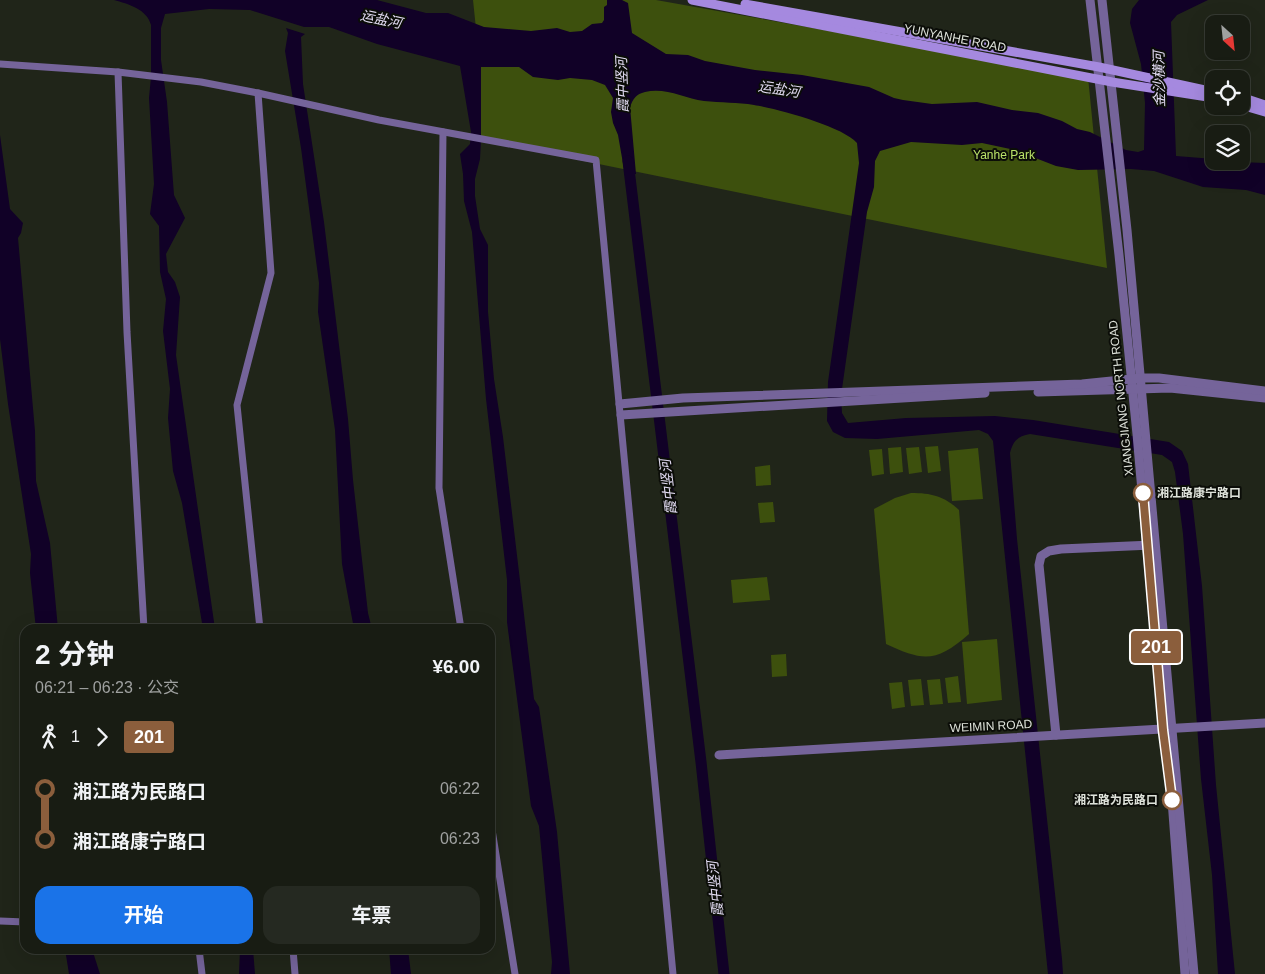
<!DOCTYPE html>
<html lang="zh">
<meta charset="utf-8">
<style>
body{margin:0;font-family:Helvetica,"Noto Sans SC",sans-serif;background:#252921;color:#f1f3f6;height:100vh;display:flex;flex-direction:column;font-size:19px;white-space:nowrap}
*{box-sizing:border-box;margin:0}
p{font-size:16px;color:#9fa1a0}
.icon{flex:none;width:28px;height:28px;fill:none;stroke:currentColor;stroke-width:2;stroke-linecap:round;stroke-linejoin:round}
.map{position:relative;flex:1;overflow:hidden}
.panel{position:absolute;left:20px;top:624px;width:475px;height:330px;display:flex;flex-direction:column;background:#181c13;border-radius:15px;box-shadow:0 5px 20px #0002,0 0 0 1px #363a33}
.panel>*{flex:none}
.badge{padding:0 10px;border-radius:4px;font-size:18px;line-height:32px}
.needle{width:32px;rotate:153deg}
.fabs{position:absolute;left:1205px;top:15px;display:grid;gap:10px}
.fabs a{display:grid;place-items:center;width:45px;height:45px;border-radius:10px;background:#181c13;box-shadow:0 5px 20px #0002,0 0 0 1px #363a33;font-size:25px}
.map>.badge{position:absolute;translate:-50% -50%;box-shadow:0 0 0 2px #fff}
.legs{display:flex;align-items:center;gap:8px;height:55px;padding:0 15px;font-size:16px}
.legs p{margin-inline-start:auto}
.summary{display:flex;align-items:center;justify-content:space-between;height:85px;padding:0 15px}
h1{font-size:28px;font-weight:700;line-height:38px}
.primary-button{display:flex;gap:10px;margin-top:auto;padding:10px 15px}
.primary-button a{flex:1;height:58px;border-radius:15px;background:#1a73e8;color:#fff;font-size:20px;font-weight:700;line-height:58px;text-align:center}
.primary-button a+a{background:#252921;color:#f1f3f6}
ul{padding:0 15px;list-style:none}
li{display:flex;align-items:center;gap:18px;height:50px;font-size:19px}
li i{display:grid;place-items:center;width:8px;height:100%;margin:0 6px;background:currentColor}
li i::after{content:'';width:12px;height:12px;margin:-6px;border:4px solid;border-radius:50%;background:#181c13}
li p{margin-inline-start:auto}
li:first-child i{background:linear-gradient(#0000 50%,currentColor 0)}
li:last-child i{background:linear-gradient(currentColor 50%,#0000 0)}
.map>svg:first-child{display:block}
.green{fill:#3d500d}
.water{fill:#110127}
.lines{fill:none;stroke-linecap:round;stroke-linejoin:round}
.river{stroke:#110127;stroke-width:11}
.minor{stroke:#75649a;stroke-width:7}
.tertiary{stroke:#75649a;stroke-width:9}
.secondary{stroke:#a589df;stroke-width:9}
.line-1-casing{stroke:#fff;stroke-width:11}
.line-1{stroke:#8b5e3c;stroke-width:8}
.stop-1-dot{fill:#fff;stroke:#8b5e3c;stroke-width:2.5}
.labels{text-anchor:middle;stroke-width:4;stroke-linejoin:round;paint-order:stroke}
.street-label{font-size:12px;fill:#dee2da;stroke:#0b0d08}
.park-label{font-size:12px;fill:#bae368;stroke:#0b0d08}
.stop-label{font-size:12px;font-weight:bold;fill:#dee2da;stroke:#0b0d08;text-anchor:start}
.water-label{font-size:14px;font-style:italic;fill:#e2dbf2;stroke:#0b0d08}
</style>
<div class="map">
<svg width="1265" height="974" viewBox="0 0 1265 974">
<rect width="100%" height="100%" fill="#202519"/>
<!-- green -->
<g class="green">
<polygon points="473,0 656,0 1088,77 1107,268 481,140 480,67"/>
<polygon points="938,446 941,471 928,473 925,447"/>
<polygon points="901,447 903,472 890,474 888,448"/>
<polygon points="919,447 922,472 909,474 906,448"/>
<polygon points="978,448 983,499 952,501 948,451"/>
<polygon points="882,449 884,474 872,476 869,450"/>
<polygon points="770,465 771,485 756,486 755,467"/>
<path d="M911 493C931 493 944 496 959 510L969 634C937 662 924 662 886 644L874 509 895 498Z"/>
<polygon points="773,502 775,522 760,523 758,503"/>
<polygon points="767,577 770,600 733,603 731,580"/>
<polygon points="997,639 1002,700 967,704 962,642"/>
<polygon points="786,654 787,676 772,677 771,655"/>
<polygon points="958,676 961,702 948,703 945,678"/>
<polygon points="921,679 924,705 911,706 908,680"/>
<polygon points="940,679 943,704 930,705 927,680"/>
<polygon points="902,682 905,707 892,709 889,683"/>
</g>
<!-- water -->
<g class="water">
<path d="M114 0H377L426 13H448L484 27 531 31 557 28 570 32 582 31 592 24 602 23 604 20V7L607 5V0H622L628 3 632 33 666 54 688 55 705 61 755 70 802 75 869 87 894 98 903 100 932 104 977 102 1012 110 1038 113 1062 121 1077 129 1090 132 1126 150 1138 152 1144 150 1145 103 1141 64 1130 23 1132 9 1139 0H1208L1177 15 1171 22 1176 156 1214 159V161L1265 163V195L1246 190 1203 187 1154 171 1131 169 1078 170 1056 166 1015 150 982 143 962 145 911 142 880 151 875 161 874 187 867 212 841 396 842 413 848 423 906 418 995 416 1033 420 1169 442 1182 451 1188 464 1202 586 1216 785 1235 974H1218L1212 875 1201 779 1183 534 1175 472 1172 462 1162 455 1030 434C1018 436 1013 441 1010 453L1017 539 1062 959 1063 974H1048L993 441 988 434 979 430 877 439 845 438 833 432 827 421 828 382 859 163 857 143C842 126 778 109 754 105 738 102 721 103 704 101 684 98 665 87 645 92 636 94 633 99 630 107L636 174 625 175 618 135 613 123 611 112 613 98 605 85 592 80 570 78 558 80 533 77 519 67H481V140L480 159 475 179V196L480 229 488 245V312L494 379 503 437 534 699 539 707 557 832 570 974H551L552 962 539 826 531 806 507 622V580L486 399 472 232 464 201 463 174 460 154 470 144 471 132 460 66 377 44 329 27H304L250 10 209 9 165 14 161 28V60L167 102 174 195 185 218 166 254 168 272 175 282 180 297 176 355 215 629H203L182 503 173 471 168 418 170 389 163 331 166 299 160 272 159 226 150 214 154 184 149 98 151 77V25C147 9 128 4 114 0Z"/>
<polygon points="286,28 305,34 301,37 303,84 324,222 348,419 353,480 368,613 372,629 354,629 342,564 335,430 318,312 319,283 301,148 285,51 288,33"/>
<polygon points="0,135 10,209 23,223 21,233 18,238 35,431 36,481 50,543 58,629 36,629 30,573 31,554 8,404 0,339"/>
<polygon points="65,949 92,949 100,974 69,974"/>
<polygon points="240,949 253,949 255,974 239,974"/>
<polygon points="389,949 408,949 411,974 391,974"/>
</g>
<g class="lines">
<!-- river -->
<polyline class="river" points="628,161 701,762 724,974"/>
<!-- minor -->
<g class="minor">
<polyline points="0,64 118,72 201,82 258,93 379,120 596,160 673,974"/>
<polyline points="118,72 127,332 144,629"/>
<polyline points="258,93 271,273 237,405 260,629"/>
<polyline points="443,132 439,488 461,629"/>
<polyline points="490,817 515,974"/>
<polyline points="0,921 25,922"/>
<polyline points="199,949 202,974"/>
<polyline points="293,949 295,974"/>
</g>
<!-- tertiary -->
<g class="tertiary">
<polyline points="1090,0 1119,255 1137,434 1163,730 1172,800 1185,974"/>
<polyline points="1102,0 1127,230 1194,974"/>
<polyline points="1038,392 1170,388 1265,398"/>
<polyline points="620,404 683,398 1082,384 1141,378 1159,378 1265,391"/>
<polyline points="621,415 985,393"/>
<polyline points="1056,735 1039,565 1041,556 1049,551 1061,549 1152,545"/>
<polyline points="719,755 1265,723"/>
</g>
<!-- secondary -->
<g class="secondary">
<polyline points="692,0 1112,82 1214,98"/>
<polyline points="745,4 1099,67 1214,92"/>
<polyline points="1241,97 1265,105"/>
<polyline points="1241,105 1265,112"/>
</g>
</g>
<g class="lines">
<defs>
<polyline id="line-1" points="1143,493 1163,730 1172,800"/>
</defs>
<!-- line-1 casing -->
<use href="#line-1" class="line-1-casing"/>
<!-- line-1 -->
<use href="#line-1" class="line-1"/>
</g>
<!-- markers -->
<g class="stop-1-dot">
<circle cx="1143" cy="493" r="9"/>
<circle cx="1172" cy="800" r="9"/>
</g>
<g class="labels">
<!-- street labels -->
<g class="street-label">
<text transform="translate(955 38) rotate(11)" y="4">YUNYANHE ROAD</text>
<text transform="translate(1121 398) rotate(-96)" y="4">XIANGJIANG NORTH ROAD</text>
<text transform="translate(991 726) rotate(-3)" y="4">WEIMIN ROAD</text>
</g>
<!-- park labels -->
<g class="park-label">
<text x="1004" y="159">Yanhe Park</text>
</g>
<!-- stop labels -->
<g class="stop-label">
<text x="1157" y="497">湘江路康宁路口</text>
<text x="1158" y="804" text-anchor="end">湘江路为民路口</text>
</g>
<!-- water labels -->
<g class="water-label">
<text transform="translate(381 19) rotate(12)" y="5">运盐河</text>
<text transform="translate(1159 79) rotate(-91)" y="5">金沙横河</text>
<text transform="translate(622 85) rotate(-92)" y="5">霞中竖河</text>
<text transform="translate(779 89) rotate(9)" y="5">运盐河</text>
<text transform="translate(668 487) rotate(-97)" y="5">霞中竖河</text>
<text transform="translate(715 889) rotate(-96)" y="5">霞中竖河</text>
</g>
</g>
</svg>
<div class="fabs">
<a><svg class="needle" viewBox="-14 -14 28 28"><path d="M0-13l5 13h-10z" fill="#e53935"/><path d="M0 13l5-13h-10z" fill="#9fa1a0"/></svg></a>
<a><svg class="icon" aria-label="locate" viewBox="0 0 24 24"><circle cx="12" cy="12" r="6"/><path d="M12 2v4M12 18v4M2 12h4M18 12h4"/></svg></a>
<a><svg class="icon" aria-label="layers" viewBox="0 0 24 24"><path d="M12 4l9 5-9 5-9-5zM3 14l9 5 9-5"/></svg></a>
</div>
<b class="badge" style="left:1156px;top:647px;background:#8b5e3c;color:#fff">201</b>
<section class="panel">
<div class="summary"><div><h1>2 分钟</h1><p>06:21 – 06:23 · 公交</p></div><b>¥6.00</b></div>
<div class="legs"><svg class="icon" aria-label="walk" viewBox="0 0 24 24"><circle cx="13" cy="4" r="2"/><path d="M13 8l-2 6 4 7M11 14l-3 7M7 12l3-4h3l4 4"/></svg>1<svg class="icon" aria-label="forward" viewBox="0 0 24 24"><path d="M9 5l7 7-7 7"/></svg><b class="badge" style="background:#8b5e3c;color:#fff">201</b></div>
<ul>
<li><i style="color:#8b5e3c"></i><b>湘江路为民路口</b><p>06:22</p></li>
<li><i style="color:#8b5e3c"></i><b>湘江路康宁路口</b><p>06:23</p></li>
</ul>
<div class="primary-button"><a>开始</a><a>车票</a></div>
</section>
</div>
